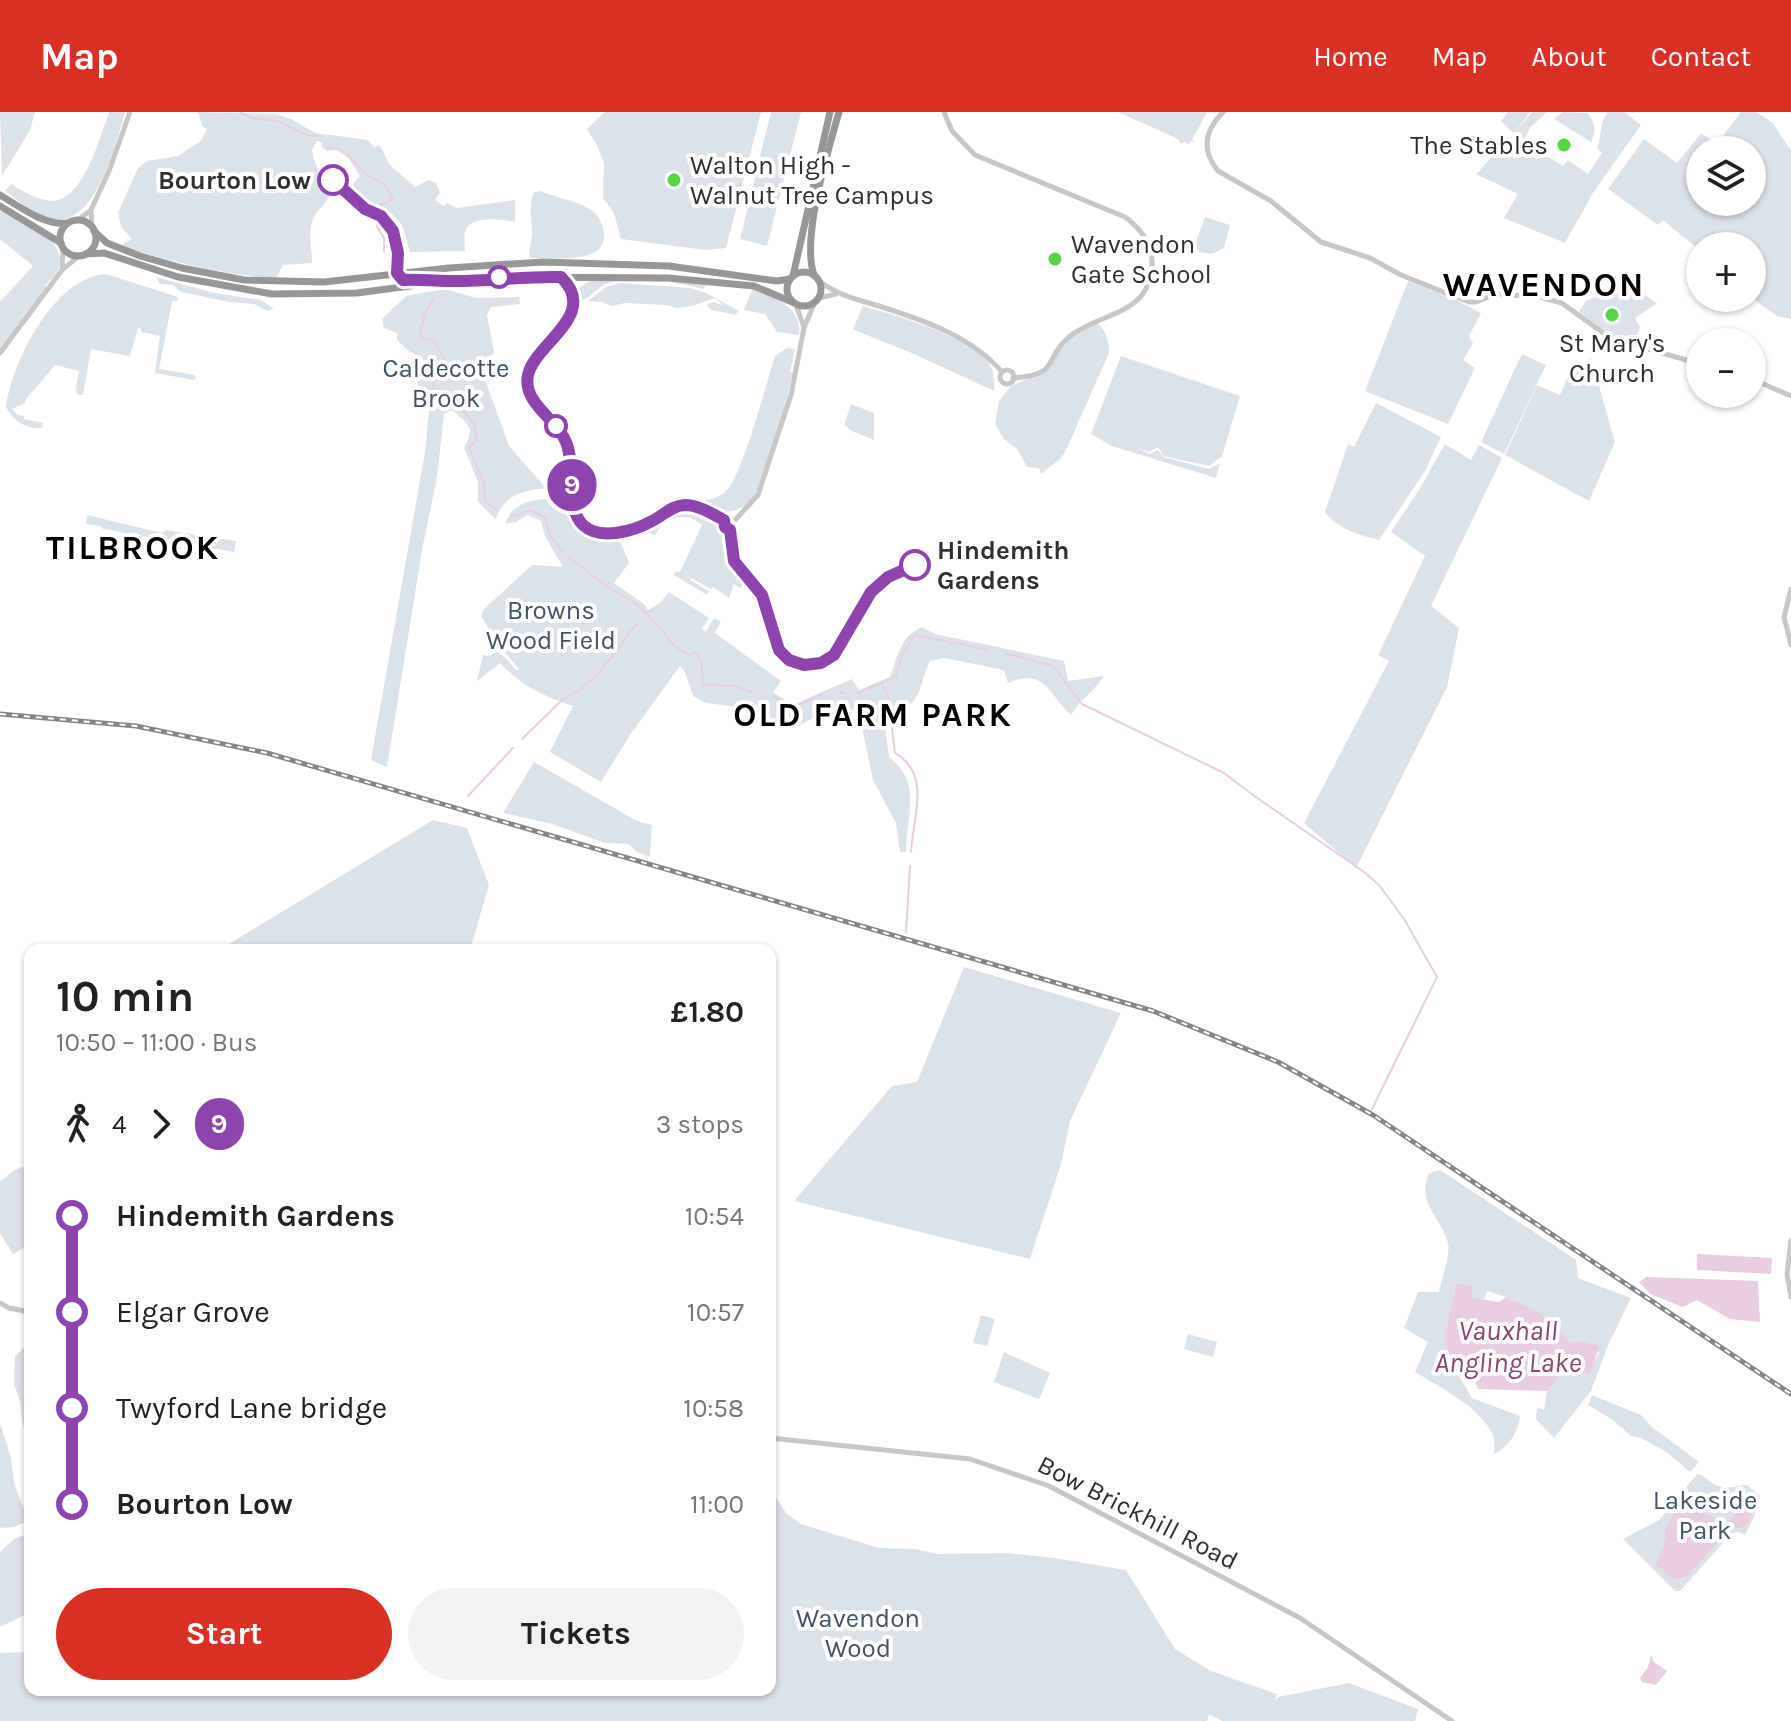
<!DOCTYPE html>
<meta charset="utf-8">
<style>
body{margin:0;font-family:Karla,sans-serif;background:#f2f2f2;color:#222;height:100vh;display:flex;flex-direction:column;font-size:30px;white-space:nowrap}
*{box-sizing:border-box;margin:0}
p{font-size:26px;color:#767676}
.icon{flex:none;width:44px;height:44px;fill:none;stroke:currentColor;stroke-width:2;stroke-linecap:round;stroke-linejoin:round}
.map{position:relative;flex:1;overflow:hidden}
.panel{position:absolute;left:24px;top:832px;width:752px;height:752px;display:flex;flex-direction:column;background:#fff;border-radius:16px;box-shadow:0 2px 6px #0004}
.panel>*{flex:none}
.badge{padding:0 16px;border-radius:26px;font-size:28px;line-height:52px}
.buttons{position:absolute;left:1686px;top:24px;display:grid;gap:16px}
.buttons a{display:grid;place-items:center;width:80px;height:80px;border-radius:50%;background:#fff;box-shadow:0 2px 6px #0004;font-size:40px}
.map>.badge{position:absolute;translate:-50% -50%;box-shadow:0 0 0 4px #fff}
.legs{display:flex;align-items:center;gap:12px;height:88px;padding:0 32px;font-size:26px}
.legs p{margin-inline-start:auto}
.headline{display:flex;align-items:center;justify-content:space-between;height:136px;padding:0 32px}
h1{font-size:44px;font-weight:700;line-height:60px}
.action{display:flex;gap:16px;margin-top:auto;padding:16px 32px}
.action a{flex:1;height:92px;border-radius:48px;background:#d93025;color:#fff;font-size:32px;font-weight:700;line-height:92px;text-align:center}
.action a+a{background:#f2f2f2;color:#222}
ul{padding:0 32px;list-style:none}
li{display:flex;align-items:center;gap:28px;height:96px;font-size:30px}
li i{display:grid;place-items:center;width:12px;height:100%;margin:0 10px;background:currentColor}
li i::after{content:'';width:20px;height:20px;margin:-10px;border:6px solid;border-radius:50%;background:#fff}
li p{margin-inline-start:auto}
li:first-child i{background:linear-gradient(#0000 50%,currentColor 0)}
li:last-child i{background:linear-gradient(currentColor 50%,#0000 0)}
header{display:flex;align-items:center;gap:48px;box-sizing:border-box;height:112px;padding:0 40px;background:#d93025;color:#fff}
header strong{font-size:38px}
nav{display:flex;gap:44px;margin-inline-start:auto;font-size:28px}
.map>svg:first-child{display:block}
.green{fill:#dce3e8;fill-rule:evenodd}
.water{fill:#e9cde0}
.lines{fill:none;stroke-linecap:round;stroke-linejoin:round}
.stream{stroke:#e9cde0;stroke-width:2}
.minor{stroke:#c7c7c7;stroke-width:5}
.highway{stroke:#979797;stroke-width:7}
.rail-casing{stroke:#858585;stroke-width:5}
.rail{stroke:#fff;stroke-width:2;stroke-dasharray:6;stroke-linecap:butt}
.line-1-casing{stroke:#fff;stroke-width:18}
.line-1{stroke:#8e44ad;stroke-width:12}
.poi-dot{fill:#57d444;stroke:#fff;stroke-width:3}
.stop-1-dot{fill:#fff;stroke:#8e44ad;stroke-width:4}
.labels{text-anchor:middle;stroke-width:8;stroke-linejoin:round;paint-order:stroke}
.poi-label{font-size:26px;fill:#303030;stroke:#fff;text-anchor:start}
.stop-label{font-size:26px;font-weight:bold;fill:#303030;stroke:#fff;text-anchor:end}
.park-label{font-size:26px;fill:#415567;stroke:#fff}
.street-label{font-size:26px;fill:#303030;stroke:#fff}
.water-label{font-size:28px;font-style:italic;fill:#8a4573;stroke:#fff}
.district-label{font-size:34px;font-weight:bold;letter-spacing:2px;fill:#000;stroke:#fff}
</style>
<header>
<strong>Map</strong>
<nav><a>Home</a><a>Map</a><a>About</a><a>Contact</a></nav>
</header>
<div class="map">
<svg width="1791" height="1609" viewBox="0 0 1791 1609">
<rect width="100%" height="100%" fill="#fff"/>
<!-- green -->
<g class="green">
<polygon points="0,0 35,0 30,18 2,64"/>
<path d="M109 0H125C116 31 96 115 53 107 34 104 19 88 5 79L11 72C22 79 39 89 53 89 84 87 100 25 109 0Z"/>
<path d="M198 0 276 2 291 7 315 21 368 28 374 35 380 33 389 52 415 75 429 68 436 71 440 81 435 88 444 94 447 91 457 96 515 88V110C503 107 470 103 465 119 464 125 465 133 465 139L410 140 402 113 388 98 381 104 365 97 354 88 359 83 353 72 360 64 349 47 337 38 327 39 321 34 323 31 317 29 312 38C314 53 321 65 331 76 330 92 316 96 312 110 308 122 312 139 312 151L283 153 276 166C223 163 174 150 122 135L124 131 132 127 121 115 118 101 138 56 147 49 178 44 202 28 207 17 202 14Z"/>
<polygon points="605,0 761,0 726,136 706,138 621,127 614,101 603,86 604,51 597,33 587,17"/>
<polygon points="771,0 801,0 767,134 740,127"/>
<polygon points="1118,0 1207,0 1192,28 1196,31 1191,29 1189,32 1184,30 1181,32 1178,27"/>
<path d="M1508 0H1530L1515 20 1532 0H1547L1530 16 1519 37 1537 48 1542 41 1563 54 1568 48 1588 62 1602 41 1597 36C1602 25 1599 9 1608 0H1624L1641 13 1593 81 1565 131 1504 106 1518 82 1476 62 1514 22 1501 9Z"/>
<path d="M1563 0 1587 1C1596 11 1596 19 1591 30L1554 7Z"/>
<path d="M1741 0H1756L1773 11 1791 39V207L1777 204 1752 186V134H1700V145L1695 141 1698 137 1663 108 1658 113 1608 77 1644 27 1677 51 1701 21 1717 32ZM1700 38H1752V90H1700Z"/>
<path d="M541 79C556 86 574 88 588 96 598 101 603 111 604 122 606 154 551 145 530 146 528 136 532 130 532 120 532 107 528 93 534 80Z"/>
<path d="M3 98C22 109 66 126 59 154 58 162 51 166 45 174L47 176 0 237V190L33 154 0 127V100Z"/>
<polygon points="1205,105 1230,113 1224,136 1212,142 1199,140 1195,133"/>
<path d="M106 162 178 185 177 189H172L159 257 195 263 196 265 194 268 155 261 160 224 141 220V217L138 216 130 244 91 237 83 283H78L76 277 79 259 55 253 26 287 25 291 12 297 18 303 24 304V307L43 311 42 316C27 318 12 308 6 295 12 250 54 165 106 162Z"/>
<polygon points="156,165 214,181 261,188 274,197 267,199 254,192 229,190 181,180 173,173 160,172"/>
<path d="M601 167 707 172 703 177C682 171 626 162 606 172 594 178 587 190 573 191 575 175 586 169 601 167Z"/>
<polygon points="1408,169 1441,180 1481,201 1469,224 1473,231 1463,248 1475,256 1448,312 1365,279"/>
<polygon points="1625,170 1657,191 1635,206 1640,215 1633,233 1613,226 1579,200 1586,189"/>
<polygon points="622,171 691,176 706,181 739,199 735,203 712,198 707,194 708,192 714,190 724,194 715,186 692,194 676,196 667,193 625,191 612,194 602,190 588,189 606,175"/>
<path d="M753 176C775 186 802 194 799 223L777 220 765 202 744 198Z"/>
<path d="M445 177 476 186 519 185 520 192 491 195 487 203 494 240 488 250 491 255 484 265 509 334 546 376C522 379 505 382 496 407L478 390V370L464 336C475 315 470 314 452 298L444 302 437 365 422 438 387 655 371 648 425 340 429 299 416 281 423 246 410 240 397 228V221L384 216 382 207 406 184Z"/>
<path d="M863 194C892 202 970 225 988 249 994 257 995 269 994 279L914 242 859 220 853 217Z"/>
<path d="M1097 211C1105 216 1110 232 1109 241L1066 338 1061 346 1041 362 1039 356 1027 355 1017 337 1003 326 995 312 999 289 1011 274 1043 260 1070 225Z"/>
<path d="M787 236 795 237 790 260 793 261C785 293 770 365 750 389 741 399 728 401 715 400L716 397 697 389C708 388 718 387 726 379 743 362 766 272 775 244Z"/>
<polygon points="1522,242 1546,253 1504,342 1481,330"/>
<polygon points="1121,244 1240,284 1222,344 1209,354 1163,344 1158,335 1149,340 1139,336 1149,342 1158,338 1163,345 1209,357 1220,351 1216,366 1112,334 1091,322"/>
<polygon points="1591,246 1615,330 1589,389 1505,343 1537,273 1560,283 1572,255 1583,258"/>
<path d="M1376 291 1441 325 1425 359 1379 428C1360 423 1337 417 1325 400L1348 332 1354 335Z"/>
<polygon points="851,292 874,301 874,328 852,319 844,313"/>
<polygon points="1445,332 1471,348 1479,333 1502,346 1431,494 1459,516 1447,575 1356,756 1304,711 1389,549 1378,543 1425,444 1391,420 1419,378"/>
<path d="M563 386C566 418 589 433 620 428L629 451 614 471 644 492 648 498 660 491 669 480 709 506 702 517 706 520 714 506 721 510 715 521 781 569 773 580 790 591 795 592 852 567 859 578 890 565C897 546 901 523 922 515L935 522 1064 549 1068 569 1104 564C1095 579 1079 588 1071 603 1048 582 1046 555 1008 571L1004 559 999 557 944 546 930 549C922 563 921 593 901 597 895 598 887 595 882 594L889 645C923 671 906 703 906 740H900L896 711 873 668 858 596 842 600 822 601 793 617 747 596 706 591 693 584 685 560 680 554 630 623 601 670 550 640 573 594C542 583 525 576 500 551L477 569 483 543 489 544 497 540 505 545 517 559 519 557 498 532 481 504 483 498 532 453 563 455 545 424 541 409 528 403 516 410 505 412C515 385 539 388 563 386Z"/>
<path d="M692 396C733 410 720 444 746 468V472L744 471 740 476 734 472 729 486 713 475 711 477 691 466 690 468 709 479 707 483 674 463 676 459 680 460 702 413C686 399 665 404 655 423L642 418 641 416C660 410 671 395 692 396Z"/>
<polygon points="87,403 162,421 166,418 236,429 234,440 103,417 101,414 86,412"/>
<polygon points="534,650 637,709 652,713 650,745 637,740 629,732 605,731 552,712 503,701"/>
<polygon points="433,708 467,716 489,773 470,838 219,838"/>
<polygon points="964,855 1121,901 1070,1009 1061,1052 1030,1147 794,1089 892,974 917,970"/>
<polygon points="30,1052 30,1132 13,1142 0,1121 0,1070 14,1058"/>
<path d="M1440 1058 1576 1148 1578 1166 1631 1186 1609 1231 1591 1279 1554 1326 1536 1307 1537 1296 1544 1297 1547 1279 1568 1253 1588 1262 1599 1240 1571 1232 1552 1208 1506 1185 1487 1179 1484 1188 1471 1186 1456 1172 1444 1227 1453 1253 1472 1286 1520 1304C1518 1320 1509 1335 1494 1342 1494 1336 1495 1329 1493 1323 1479 1294 1441 1276 1415 1260L1428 1230 1404 1216 1418 1180H1439C1441 1169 1451 1141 1448 1131 1441 1104 1416 1092 1429 1061Z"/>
<polygon points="981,1203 995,1207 987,1234 973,1231"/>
<polygon points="1188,1222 1217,1230 1213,1245 1184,1237"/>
<polygon points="27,1233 30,1233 30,1327 23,1314 20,1289 14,1273 15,1244"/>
<polygon points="1004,1240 1050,1261 1039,1287 994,1270"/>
<polygon points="1592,1283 1641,1303 1652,1315 1699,1350 1690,1360 1665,1339 1641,1326 1631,1324 1613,1308 1588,1293"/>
<polygon points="0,1311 11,1346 14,1371 28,1409 14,1415 0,1416"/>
<path d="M1697 1362C1706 1364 1707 1368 1714 1372 1724 1378 1736 1374 1747 1373L1760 1384 1755 1403 1745 1423 1739 1420 1732 1421 1680 1479H1675L1623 1427 1659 1408Z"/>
<polygon points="770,1376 786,1401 801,1412 879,1436 916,1437 938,1442 1005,1441 1055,1446 1126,1458 1175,1537 1211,1559 1277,1582 1275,1590 1278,1585 1349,1571 1418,1597 1415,1609 1222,1609 1209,1602 1207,1609 0,1609 0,1541 30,1540 30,1578 770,1578"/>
<polygon points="30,1421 30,1503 25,1503 0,1515 0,1440 14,1427"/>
</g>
<!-- water -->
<g class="water">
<polygon points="1697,1142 1772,1146 1771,1162 1697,1158"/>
<polygon points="1646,1165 1758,1169 1760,1210 1730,1207 1697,1188 1683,1195 1650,1182 1639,1170"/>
<path d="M1456 1172 1472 1173V1186L1499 1190 1506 1185C1537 1198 1550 1205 1571 1231L1582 1229 1599 1234 1591 1261 1588 1262 1568 1254 1547 1279 1478 1277 1472 1262 1453 1253 1444 1227Z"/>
<path d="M1684 1389C1700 1395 1711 1407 1727 1412L1742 1393 1752 1398 1749 1411 1740 1416H1729L1688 1464 1675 1468 1656 1453 1666 1426 1665 1418 1678 1393Z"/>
<polygon points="1651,1543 1654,1550 1667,1559 1656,1573 1642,1570 1640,1566 1648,1555"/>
</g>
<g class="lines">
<!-- stream -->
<g class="stream">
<path d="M240 0C253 10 265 5 279 10 294 15 300 24 317 24"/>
<polyline points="327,35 339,37 347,42 363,60 385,73 393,87 381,93 379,99"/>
<polyline points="377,107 377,115 384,126 384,140"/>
<polyline points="434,186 425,200 420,223 422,226 434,229 445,248 447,260 434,268 433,280 439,287 456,290 475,313 476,328 469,336 484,371 485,389 496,398"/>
<polyline points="511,403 515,404 529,398 545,405 550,423 562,439"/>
<polyline points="567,444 609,476 634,490 660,515 673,533 689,543 696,541 701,548 704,573 733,574 752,580"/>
<polyline points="1007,542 1053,554 1082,592 1224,661 1253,683 1364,760 1379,773 1404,807 1437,865 1372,997"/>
<path d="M882 572 888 584 895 641C932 663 913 704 911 740"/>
<polyline points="839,580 844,581"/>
<polyline points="858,581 895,565 902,544 915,523 989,538"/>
<path d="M773 584C797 600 798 593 821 582"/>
<polyline points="522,627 561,589 581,577 599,561 637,511"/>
<polyline points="468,684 513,636"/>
<polyline points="906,820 910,754"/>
</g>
<!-- minor -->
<g class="minor">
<path d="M944 0 952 19 975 43 1125 105C1140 116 1152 131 1152 151 1151 205 1100 199 1069 225 1043 246 1062 263 1013 266"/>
<path d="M1223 0C1205 18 1201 38 1218 59L1271 89 1321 130 1370 146 1401 163 1469 190H1476L1496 182 1540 185 1562 191 1610 226 1700 252"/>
<polyline points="78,108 90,99"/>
<polyline points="92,115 91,98 109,59 130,0"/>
<polyline points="62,157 63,136"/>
<path d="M819 169C839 184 859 188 882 195 926 209 972 225 1002 260"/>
<polyline points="819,186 836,182"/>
<polyline points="796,193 804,215"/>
<polyline points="0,241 62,158 80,143"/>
<circle cx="1007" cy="265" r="7"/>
<polyline points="1752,267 1791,284"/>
<polyline points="736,407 758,383 791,283 804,216 814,192"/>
<polyline points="1791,477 1784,505 1791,533"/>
<polyline points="1791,1128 1787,1162 1791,1185"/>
<polyline points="0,1191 9,1196 30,1200"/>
<polyline points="770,1326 970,1347 1049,1374 1300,1506 1452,1609"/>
</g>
<!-- highway -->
<g class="highway">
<path d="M0 83C19 94 44 114 67 111"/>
<polyline points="0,94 61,131"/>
<circle cx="78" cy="126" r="18"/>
<polyline points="94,119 107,131 140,144 182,156 244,168 324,170 449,156 543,150 669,154 777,169 790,167"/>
<polyline points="86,142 104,141 178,165 272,182 357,181 447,169 507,165 668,166 754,174 792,190"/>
<circle cx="804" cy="177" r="17"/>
<path d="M814 163C801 126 828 39 839 0"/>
<polyline points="793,164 830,0"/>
</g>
<defs>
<polyline id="rail" points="0,602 136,614 267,641 1153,899 1278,950 1373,1003 1791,1282"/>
</defs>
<!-- rail casing -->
<use href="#rail" class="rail-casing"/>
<!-- rail -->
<use href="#rail" class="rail"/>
</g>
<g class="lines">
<defs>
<path id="line-1" d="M333 68 365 97 381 104 393 119 398 141 397 161 403 168C418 167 432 169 447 169 485 170 523 164 561 165 600 203 535 231 528 263 522 291 557 307 566 330 576 353 565 396 583 413 600 429 634 419 652 409 664 403 671 394 685 393 699 393 712 402 724 408L725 415 730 418 734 449 762 483 779 538 789 548 804 553 821 551 834 543 871 480 888 465 915 453"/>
</defs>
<!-- line-1 casing -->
<use href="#line-1" class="line-1-casing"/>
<!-- line-1 -->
<use href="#line-1" class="line-1"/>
</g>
<!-- markers -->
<g class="poi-dot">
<circle cx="1564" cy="33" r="8"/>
<circle cx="674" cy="68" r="8"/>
<circle cx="1055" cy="147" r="8"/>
<circle cx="1612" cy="203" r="8"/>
</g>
<g class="stop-1-dot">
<circle cx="333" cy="68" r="14"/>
<circle cx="499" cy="165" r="10"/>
<circle cx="556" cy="314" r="10"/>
<circle cx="915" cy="453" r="14"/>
</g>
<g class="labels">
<!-- poi labels -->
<g class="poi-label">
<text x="1548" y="42" text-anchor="end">The Stables</text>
<text x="690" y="62">Walton High -<tspan x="690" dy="30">Walnut Tree Campus</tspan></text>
<text x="1071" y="141">Wavendon<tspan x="1071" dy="30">Gate School</tspan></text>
<text x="1612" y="240" text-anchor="middle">St Mary's<tspan x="1612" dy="30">Church</tspan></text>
</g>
<!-- stop labels -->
<g class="stop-label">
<text x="311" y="77">Bourton Low</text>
<text x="937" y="447" text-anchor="start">Hindemith<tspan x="937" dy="30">Gardens</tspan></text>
</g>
<!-- park labels -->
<g class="park-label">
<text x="446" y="265">Caldecotte<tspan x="446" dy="30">Brook</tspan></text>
<text x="551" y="507">Browns<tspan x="551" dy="30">Wood Field</tspan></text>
<text x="1705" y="1397">Lakeside<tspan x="1705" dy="30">Park</tspan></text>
<text x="858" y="1515">Wavendon<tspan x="858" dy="30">Wood</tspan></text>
</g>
<!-- street labels -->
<g class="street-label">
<text transform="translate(1138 1400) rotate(27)" y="9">Bow Brickhill Road</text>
</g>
<!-- water labels -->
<g class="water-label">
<text x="1508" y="1228">Vauxhall<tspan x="1508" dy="32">Angling Lake</tspan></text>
</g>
<!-- district labels -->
<g class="district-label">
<text x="1544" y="184">WAVENDON</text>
<text x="133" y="447">TILBROOK</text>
<text x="873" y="614">OLD FARM PARK</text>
</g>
</g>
</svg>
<div class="buttons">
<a><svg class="icon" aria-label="layers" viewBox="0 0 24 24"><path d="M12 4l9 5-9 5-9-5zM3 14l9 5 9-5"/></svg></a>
<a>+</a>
<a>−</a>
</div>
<b class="badge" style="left:572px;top:373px;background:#8e44ad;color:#fff">9</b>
<section class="panel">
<div class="headline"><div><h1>10 min</h1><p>10:50 – 11:00 · Bus</p></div><b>£1.80</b></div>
<div class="legs"><svg class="icon" aria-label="walk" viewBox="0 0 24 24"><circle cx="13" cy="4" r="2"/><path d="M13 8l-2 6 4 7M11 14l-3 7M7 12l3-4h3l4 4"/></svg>4<svg class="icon" aria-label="forward" viewBox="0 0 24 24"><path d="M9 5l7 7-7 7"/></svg><b class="badge" style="background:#8e44ad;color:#fff">9</b><p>3 stops</p></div>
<ul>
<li><i style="color:#8e44ad"></i><b>Hindemith Gardens</b><p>10:54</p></li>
<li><i style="color:#8e44ad"></i><span>Elgar Grove</span><p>10:57</p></li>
<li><i style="color:#8e44ad"></i><span>Twyford Lane bridge</span><p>10:58</p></li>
<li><i style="color:#8e44ad"></i><b>Bourton Low</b><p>11:00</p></li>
</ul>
<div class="action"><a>Start</a><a>Tickets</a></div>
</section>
</div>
